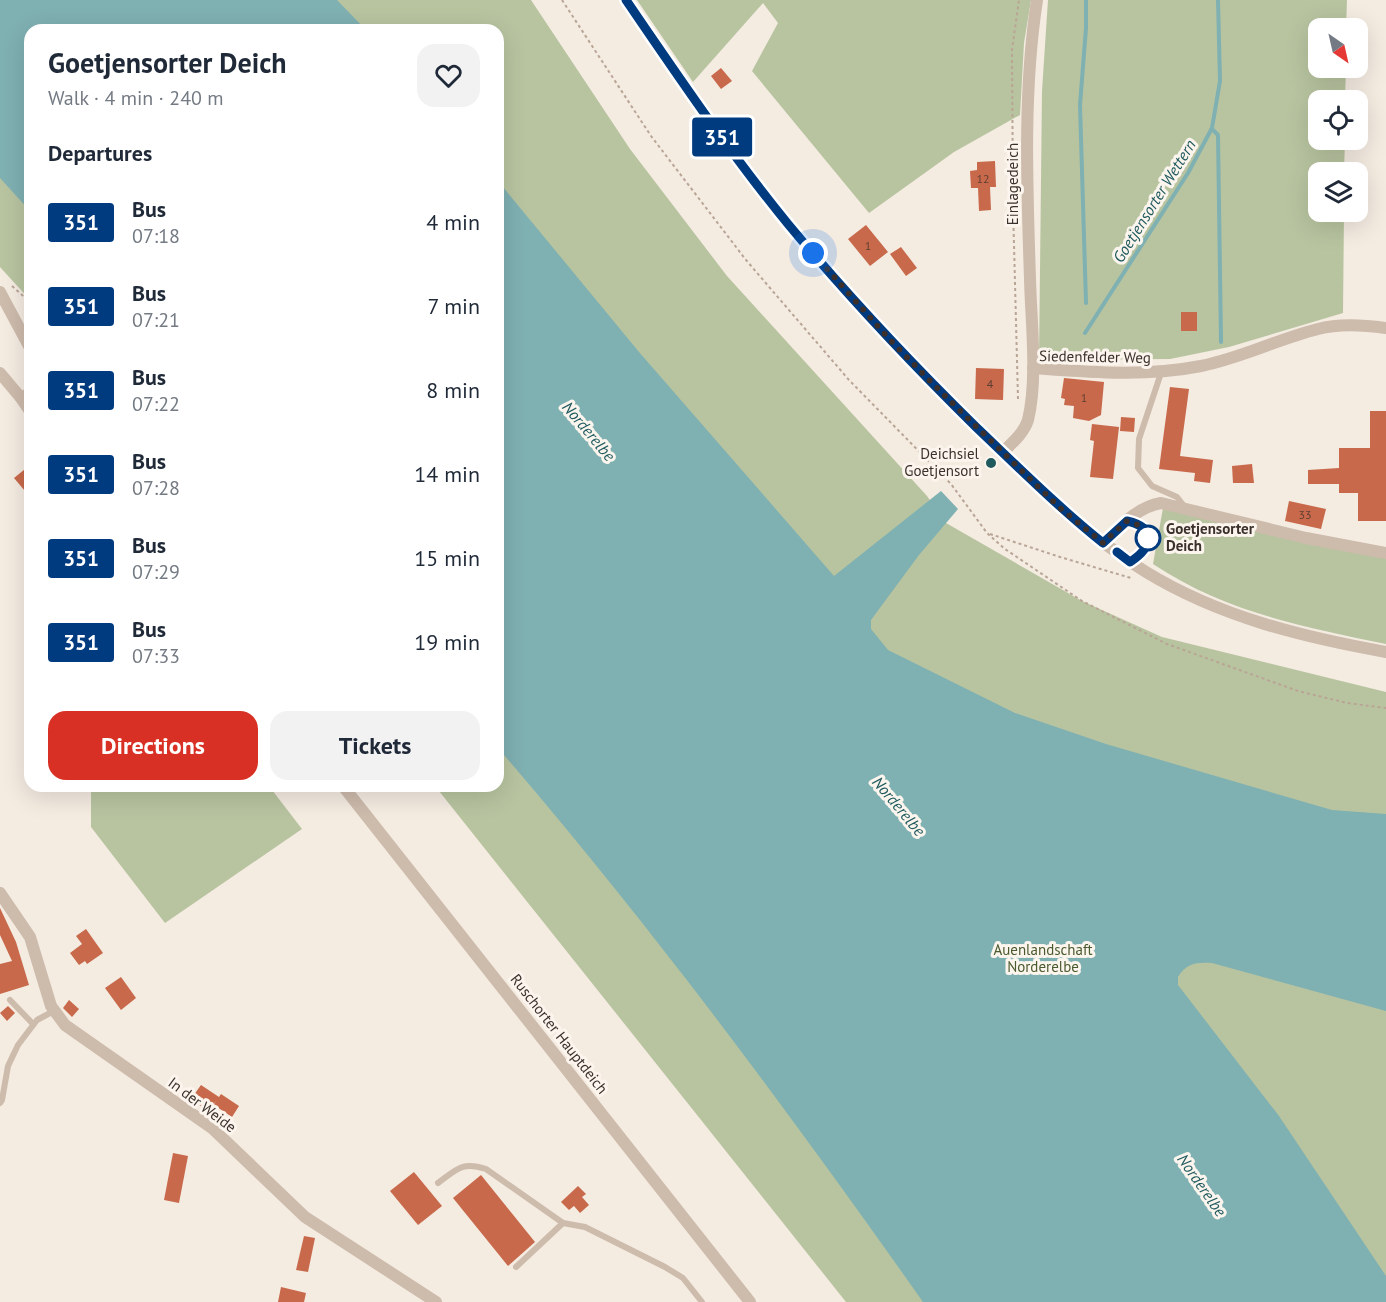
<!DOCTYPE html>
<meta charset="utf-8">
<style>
body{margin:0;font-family:"PT Sans",sans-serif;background:#f2f2f3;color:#1f2937;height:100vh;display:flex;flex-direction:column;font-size:22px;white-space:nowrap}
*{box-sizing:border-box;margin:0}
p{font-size:20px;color:#747a83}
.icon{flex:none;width:33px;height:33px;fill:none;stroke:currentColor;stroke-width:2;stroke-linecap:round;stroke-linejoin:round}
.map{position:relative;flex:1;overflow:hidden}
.sheet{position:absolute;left:24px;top:24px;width:480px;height:768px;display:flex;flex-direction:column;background:#fff;border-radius:18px;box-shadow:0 6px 24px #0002}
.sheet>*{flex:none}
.badge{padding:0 12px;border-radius:4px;font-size:21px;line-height:39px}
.needle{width:39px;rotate:146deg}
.fabs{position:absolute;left:1308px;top:18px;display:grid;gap:12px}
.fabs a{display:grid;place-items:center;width:60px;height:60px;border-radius:12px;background:#fff;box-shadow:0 6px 24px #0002;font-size:30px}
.you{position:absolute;width:30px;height:30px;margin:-15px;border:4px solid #fff;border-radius:50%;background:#1a73e8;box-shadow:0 0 0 9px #1a73e833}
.map>.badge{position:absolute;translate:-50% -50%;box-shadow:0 0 0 3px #fff}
h2{padding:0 24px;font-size:22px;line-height:54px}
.round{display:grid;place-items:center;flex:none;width:63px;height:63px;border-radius:18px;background:#f2f2f3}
.head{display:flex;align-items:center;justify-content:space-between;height:102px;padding:0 24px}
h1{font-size:28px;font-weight:600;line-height:45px}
.action{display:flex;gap:12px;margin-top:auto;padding:12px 24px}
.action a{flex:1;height:69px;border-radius:18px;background:#d93025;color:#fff;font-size:24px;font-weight:600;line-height:69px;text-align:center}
.action a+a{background:#f2f2f3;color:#1f2937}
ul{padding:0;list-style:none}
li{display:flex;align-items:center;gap:18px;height:84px;padding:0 24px}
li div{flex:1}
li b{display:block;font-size:22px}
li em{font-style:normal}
li .badge{min-width:66px;font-weight:700;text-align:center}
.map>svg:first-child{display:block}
.green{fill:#b8c4a0}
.water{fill:#7fb0b2}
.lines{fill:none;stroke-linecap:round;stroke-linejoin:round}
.stream{stroke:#7fb0b2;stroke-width:4}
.building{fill:#c8694b}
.path{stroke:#b9a596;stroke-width:2;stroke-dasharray:3 3;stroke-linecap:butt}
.lane{stroke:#cdbbac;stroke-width:6}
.street{stroke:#cdbbac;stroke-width:12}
.line-casing{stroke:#fff;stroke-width:14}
.line{stroke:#003b80;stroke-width:9}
.walk{stroke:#3b302b;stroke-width:6;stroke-dasharray:0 10.8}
.poi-dot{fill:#1f5a5e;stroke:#fbf5ee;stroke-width:2}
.stop-dot{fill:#fff;stroke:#003b80;stroke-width:3}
.labels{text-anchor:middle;stroke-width:6;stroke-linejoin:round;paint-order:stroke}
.number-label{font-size:12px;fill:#5e3e33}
.street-label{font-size:15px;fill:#3b302b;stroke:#fbf5ee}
.poi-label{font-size:15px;fill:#3b302b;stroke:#fbf5ee;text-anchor:end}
.stop-label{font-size:15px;font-weight:bold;fill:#3b302b;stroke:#fbf5ee;text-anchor:start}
.park-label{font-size:15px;fill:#4a5a2e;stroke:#fbf5ee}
.water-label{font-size:16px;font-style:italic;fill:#1f5a5e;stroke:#fbf5ee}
</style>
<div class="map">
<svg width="1386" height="1302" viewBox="0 0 1386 1302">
<rect width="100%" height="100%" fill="#f4ebe1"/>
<!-- green -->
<g class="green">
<polygon points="0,0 531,0 630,149 727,276 927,496 946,523 1082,601 1162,637 1386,692 1386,1302 846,1302 435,786 498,786 498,30 30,30 30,300 0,267"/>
<polygon points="637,0 1031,0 1024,43 1020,115 954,152 869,213 752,71 778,23 763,3 693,82"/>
<polygon points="1048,0 1347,0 1346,28 1318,28 1318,68 1346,68 1345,100 1318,100 1318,140 1345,140 1344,172 1318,172 1318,212 1344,212 1343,313 1229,347 1170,359 1039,360 1042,91"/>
<path d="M1163 508 1386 558V644C1303 627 1225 612 1153 564Z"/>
<polygon points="91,786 269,786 302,829 165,923 91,827"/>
</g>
<!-- water -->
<g class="water">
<polygon points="0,0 337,0 366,30 30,30 30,211 0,178"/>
<path d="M498 181 639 352 834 576 941 491 958 509 919 555 871 620V629L888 650 1015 713 1106 744 1332 810 1386 814V1011L1212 963C1197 962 1186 963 1178 977V985L1279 1116 1386 1276V1302H923C789 1112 650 924 498 748Z"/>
</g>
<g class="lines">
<!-- stream -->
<g class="stream">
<polyline points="1086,0 1086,28 1080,105 1086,303"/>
<polyline points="1212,129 1218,135 1221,342"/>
<polyline points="1085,333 1188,173 1212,128 1220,81 1218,0"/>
</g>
</g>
<!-- building -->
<g class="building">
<polygon points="721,68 732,81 721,89 711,76"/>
<polygon points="995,161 996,187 990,187 991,210 979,211 978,188 971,188 970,171 977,170 977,162"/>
<polygon points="866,225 888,252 870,266 848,239"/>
<polygon points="901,247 917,268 906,276 890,254"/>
<rect x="1181" y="312" width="16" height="19"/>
<polygon points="976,368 1004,369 1003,400 975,399"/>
<polygon points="1064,378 1104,382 1101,415 1089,421 1073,418 1074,406 1064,405 1065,399 1061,398"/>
<polygon points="1170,387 1189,389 1180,456 1213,460 1210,483 1194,481 1195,473 1159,469"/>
<polygon points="1370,411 1386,411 1386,521 1358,521 1358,493 1339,493 1339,484 1308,484 1308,470 1339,468 1339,448 1370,448"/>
<polygon points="1121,417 1135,418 1134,432 1120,431"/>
<polygon points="1092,424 1119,427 1113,479 1090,477 1094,441 1090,440"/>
<polygon points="1252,464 1254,483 1233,483 1232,466"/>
<polygon points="30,465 30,497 14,478"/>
<polygon points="1289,501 1326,509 1321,529 1285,521"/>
<polygon points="0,908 16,942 29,985 0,994 0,964 12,961 0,935"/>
<polygon points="86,929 103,953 87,964 85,961 79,965 70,953 82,944 76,936"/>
<polygon points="121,977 136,998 121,1010 105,988"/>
<polygon points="69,1000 79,1009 72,1017 63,1008"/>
<polygon points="8,1006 15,1013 7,1021 0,1013"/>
<polygon points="201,1085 219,1097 221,1094 239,1106 232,1117 214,1105 216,1101 209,1112 191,1099"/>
<polygon points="173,1153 188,1156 179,1203 164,1200"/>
<polygon points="414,1172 442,1206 418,1225 390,1191"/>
<polygon points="481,1175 535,1242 508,1266 453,1198"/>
<polygon points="578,1186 586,1194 582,1197 589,1205 580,1213 574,1206 569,1210 561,1202"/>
<polygon points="304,1236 315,1238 308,1272 296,1270"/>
<polygon points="281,1287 306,1293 304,1302 278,1302"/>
</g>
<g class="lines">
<!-- path -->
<g class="path">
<polyline points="562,0 651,136 746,260 849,380 951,484 987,533 1005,549 1082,601 1167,644 1298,691 1347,703 1386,708"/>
<polyline points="12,286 30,302"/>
<polyline points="1018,399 1013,206 1012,50 1019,0"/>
<polyline points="990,534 1060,557 1131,578"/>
</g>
<!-- lane -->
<g class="lane">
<polyline points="1161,373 1139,439 1138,468 1152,486 1177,497 1184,506"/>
<path d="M1127 521C1156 528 1153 547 1131 561"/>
<polyline points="10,1000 33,1024"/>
<polyline points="0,1103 2,1100 8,1066 18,1045 37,1020 54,1011"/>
<path d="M438 1183C457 1169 462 1161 486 1169L563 1223 585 1227 665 1267 683 1278 702 1302"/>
<polyline points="516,1267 563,1223"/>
</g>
<!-- street -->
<g class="street">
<path d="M626 0C678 76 730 151 787 223 849 299 918 370 989 439 1038 487 1087 536 1146 572 1220 617 1302 637 1386 652"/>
<polyline points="0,292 30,348"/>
<path d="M1033 368C1089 372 1145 377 1201 366 1241 358 1278 339 1318 329 1340 323 1364 325 1386 328"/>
<polyline points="0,373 21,398 30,393"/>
<polyline points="21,398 30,411"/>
<path d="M1003 452C1012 443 1024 433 1028 420 1038 379 1031 321 1030 279 1027 186 1023 91 1037 0"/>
<path d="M1103 543C1121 526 1137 507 1161 503L1306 538 1386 553"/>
<polyline points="343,786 750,1302"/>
<polyline points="0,893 30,937 51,1006 65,1025 212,1128 305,1217 436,1302"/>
</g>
</g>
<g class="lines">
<defs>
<path id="line" d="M626 0C678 76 730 153 788 224 847 295 910 362 976 427 1018 467 1058 507 1103 543L1127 521C1157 528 1153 547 1130 562L1117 552"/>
</defs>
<!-- line casing -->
<use href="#line" class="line-casing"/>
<!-- line -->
<use href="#line" class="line"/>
<!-- walk -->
<path class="walk" d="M813 253 890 340 946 397 1060 508 1103 543 1127 521C1138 524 1145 527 1148 538"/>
</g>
<!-- markers -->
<circle class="poi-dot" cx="991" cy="463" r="6"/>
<circle class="stop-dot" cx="1148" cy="538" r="12"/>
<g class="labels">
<!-- number labels -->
<g class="number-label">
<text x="983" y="183">12</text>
<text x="868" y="250">1</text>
<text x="990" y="388">4</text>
<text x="1084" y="402">1</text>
<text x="1305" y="519">33</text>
</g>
<!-- street labels -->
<g class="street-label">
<text transform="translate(1013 184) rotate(-90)" y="5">Einlagedeich</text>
<text transform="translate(1095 357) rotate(1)" y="5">Siedenfelder Weg</text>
<text transform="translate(559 1034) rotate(52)" y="5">Ruschorter Hauptdeich</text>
<text transform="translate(202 1105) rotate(37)" y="5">In der Weide</text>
</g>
<!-- poi labels -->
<g class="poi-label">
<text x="979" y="459">Deichsiel<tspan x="979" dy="17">Goetjensort</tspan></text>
</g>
<!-- stop labels -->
<g class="stop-label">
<text x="1166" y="534">Goetjensorter<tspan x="1166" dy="17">Deich</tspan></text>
</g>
<!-- park labels -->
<g class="park-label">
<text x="1043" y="955">Auenlandschaft<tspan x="1043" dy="17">Norderelbe</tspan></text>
</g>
<!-- water labels -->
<g class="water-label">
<text transform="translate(1154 201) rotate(-58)" y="6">Goetjensorter Wettern</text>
<text transform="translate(589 431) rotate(50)" y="6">Norderelbe</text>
<text transform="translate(899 806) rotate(50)" y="6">Norderelbe</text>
<text transform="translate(1202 1185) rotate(55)" y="6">Norderelbe</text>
</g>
</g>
</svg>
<div class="fabs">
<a><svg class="needle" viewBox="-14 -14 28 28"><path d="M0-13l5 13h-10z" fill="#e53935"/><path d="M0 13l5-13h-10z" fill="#747a83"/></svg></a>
<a><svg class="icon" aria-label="locate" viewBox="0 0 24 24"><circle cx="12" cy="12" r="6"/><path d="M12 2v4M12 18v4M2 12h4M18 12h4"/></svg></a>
<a><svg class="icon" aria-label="layers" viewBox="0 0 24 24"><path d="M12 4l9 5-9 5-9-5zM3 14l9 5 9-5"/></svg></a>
</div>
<div class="you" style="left:813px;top:253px"></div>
<b class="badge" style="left:722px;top:137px;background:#003b80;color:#fff">351</b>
<section class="sheet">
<div class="head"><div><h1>Goetjensorter Deich</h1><p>Walk · 4 min · 240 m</p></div><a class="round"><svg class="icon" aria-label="heart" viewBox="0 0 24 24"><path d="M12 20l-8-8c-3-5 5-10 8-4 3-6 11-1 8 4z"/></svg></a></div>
<h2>Departures</h2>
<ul>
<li><span class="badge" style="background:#003b80;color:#fff">351</span><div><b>Bus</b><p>07:18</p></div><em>4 min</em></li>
<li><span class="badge" style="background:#003b80;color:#fff">351</span><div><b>Bus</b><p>07:21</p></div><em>7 min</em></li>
<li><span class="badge" style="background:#003b80;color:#fff">351</span><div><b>Bus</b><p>07:22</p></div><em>8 min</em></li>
<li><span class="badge" style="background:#003b80;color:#fff">351</span><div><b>Bus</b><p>07:28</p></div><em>14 min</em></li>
<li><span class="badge" style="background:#003b80;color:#fff">351</span><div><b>Bus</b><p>07:29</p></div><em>15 min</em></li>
<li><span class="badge" style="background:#003b80;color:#fff">351</span><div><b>Bus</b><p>07:33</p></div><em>19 min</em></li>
</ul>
<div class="action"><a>Directions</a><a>Tickets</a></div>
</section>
</div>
